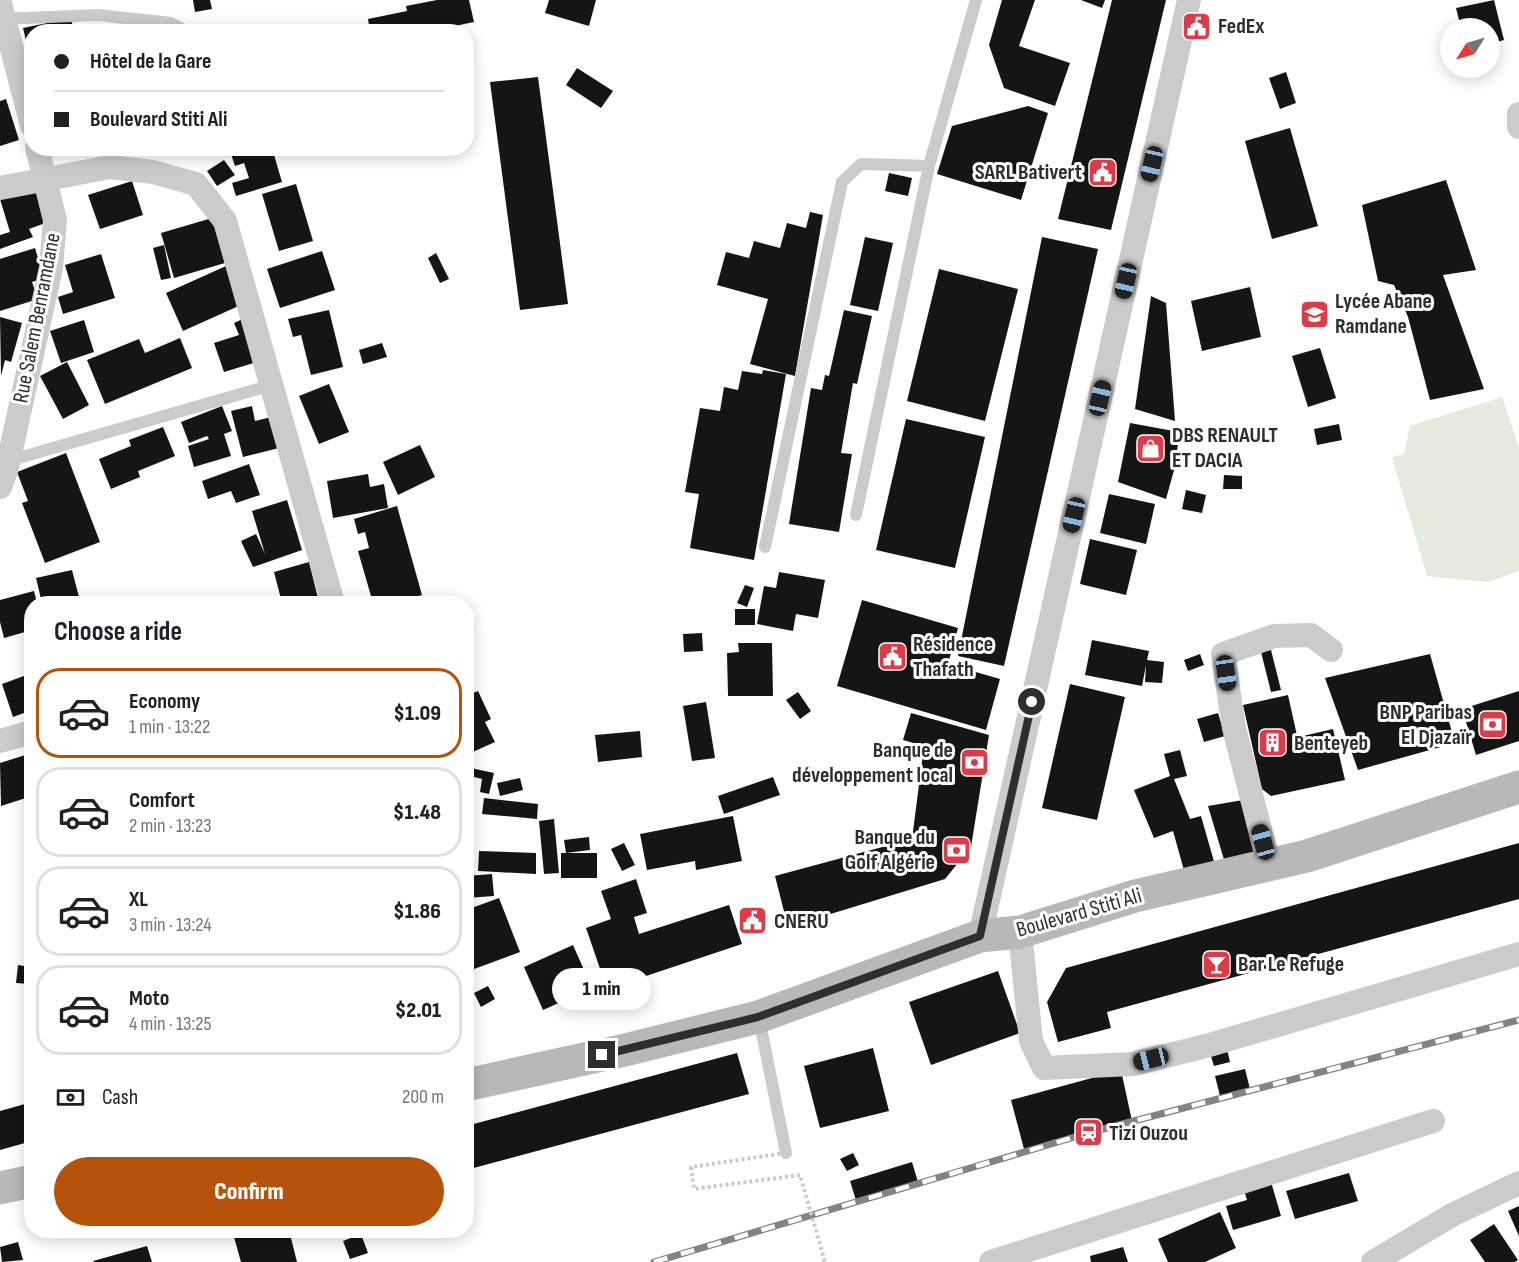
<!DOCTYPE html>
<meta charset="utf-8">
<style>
body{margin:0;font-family:"Sofia Sans Condensed",sans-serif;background:#f6f6f6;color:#202124;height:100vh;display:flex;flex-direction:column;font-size:22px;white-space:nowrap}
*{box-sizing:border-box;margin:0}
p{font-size:20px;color:#757577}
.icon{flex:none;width:33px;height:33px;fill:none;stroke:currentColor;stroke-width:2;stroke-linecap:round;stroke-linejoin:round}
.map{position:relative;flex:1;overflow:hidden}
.drawer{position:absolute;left:24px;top:596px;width:450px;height:642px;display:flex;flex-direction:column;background:#fff;border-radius:24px;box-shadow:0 3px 15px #0003}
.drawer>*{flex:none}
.hud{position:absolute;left:24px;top:24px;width:450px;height:132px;border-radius:24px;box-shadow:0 3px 15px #0003;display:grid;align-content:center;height:132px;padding:0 30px;background:#fff}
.needle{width:39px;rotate:233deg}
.controls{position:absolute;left:1440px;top:18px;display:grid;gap:12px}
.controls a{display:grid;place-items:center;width:60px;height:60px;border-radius:50%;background:#fff;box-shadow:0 3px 15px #0003;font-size:30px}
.end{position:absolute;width:27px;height:27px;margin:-14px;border:8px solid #2e2e2e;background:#fff;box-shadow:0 0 0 3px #fff}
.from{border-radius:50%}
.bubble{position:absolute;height:42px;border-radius:21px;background:#fff;box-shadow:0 3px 15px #0003;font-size:20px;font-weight:800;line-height:42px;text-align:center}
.car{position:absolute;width:18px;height:36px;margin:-18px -9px;border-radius:8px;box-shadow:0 0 4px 2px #0007;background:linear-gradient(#222 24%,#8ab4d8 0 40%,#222 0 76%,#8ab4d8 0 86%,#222 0)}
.hud b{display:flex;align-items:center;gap:21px;height:57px;font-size:22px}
.hud b+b{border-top:2px solid #e0e0e0}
.hud i{width:15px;height:15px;background:#202124}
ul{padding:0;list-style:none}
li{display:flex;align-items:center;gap:18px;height:90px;margin:0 12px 9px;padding:0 18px;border:3px solid #e0e0e0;border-radius:24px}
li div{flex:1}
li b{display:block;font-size:22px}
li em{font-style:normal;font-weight:800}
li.current{border-color:#b45309}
li>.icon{width:54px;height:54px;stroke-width:1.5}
h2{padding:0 30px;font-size:27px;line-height:72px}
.pay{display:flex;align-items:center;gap:15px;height:66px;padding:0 30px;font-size:22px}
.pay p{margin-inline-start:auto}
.action{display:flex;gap:12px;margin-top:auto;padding:12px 30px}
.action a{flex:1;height:69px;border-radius:36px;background:#b45309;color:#fff;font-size:24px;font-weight:800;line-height:69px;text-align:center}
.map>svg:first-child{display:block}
.green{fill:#e4eadd}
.building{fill:#151515}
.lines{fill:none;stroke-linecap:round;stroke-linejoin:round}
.service{stroke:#cbcbcb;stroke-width:12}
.minor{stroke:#cbcbcb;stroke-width:24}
.secondary{stroke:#b8b8b8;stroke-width:33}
.rail-casing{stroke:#838383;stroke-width:7}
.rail{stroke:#fff;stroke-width:4.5;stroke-dasharray:14;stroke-linecap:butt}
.path-bridge{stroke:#cbcbcb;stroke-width:4;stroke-dasharray:3 3;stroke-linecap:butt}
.route{stroke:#2e2e2e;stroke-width:8}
.labels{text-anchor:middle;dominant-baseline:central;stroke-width:6;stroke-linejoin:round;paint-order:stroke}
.poi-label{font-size:22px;font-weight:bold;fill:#2e2e2e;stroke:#fff;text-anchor:start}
.street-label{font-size:22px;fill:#2e2e2e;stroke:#fff}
</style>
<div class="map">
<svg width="1519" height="1262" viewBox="0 0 1519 1262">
<rect width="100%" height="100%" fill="#fff"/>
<!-- green -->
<path class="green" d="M1502,397l17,51v123l-31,11 -61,-6 -35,-119 12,-3 6,-28z"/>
<!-- building -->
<path class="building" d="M193,0h17l2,9 -17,3z
M437,0h32l5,22 -48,10h-56l-2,-13 39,-8 -1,-5z
M549,0h47l-7,26 -44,-13z
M1002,0h33l-16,46 51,17 -15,43 -51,-18 -15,-43z
M1081,0h24l-3,8z
M1112,0h54l-55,230 -53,-11z
M1494,0l10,40 -14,4v-16h-29l-5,-20z
M71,18l3,14h-42l-1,29 -8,-33z
M577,68l36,23 -12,17 -35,-23z
M1286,72l10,31 -16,6 -11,-31z
M538,77l30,227 -48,6 -30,-228z
M6,99l13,41 -19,6v-45z
M1028,106l20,7 -27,87 -84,-26 15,-48z
M1290,128l28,98 -46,13 -27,-98z
M248,148h24l10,34 -46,14 -4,-13 17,-5 -5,-15 -9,3 -4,-12z
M224,160l11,15 -18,11 -10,-15z
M889,173l23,5 -4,18 -23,-5z
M1446,180l30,90 -33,5 41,114 -54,11 -22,-83 -14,-32 -16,-4 -16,-76z
M132,181l11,34 -43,14 -12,-34z
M296,184l17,57 -34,10 -17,-57z
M39,186l12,35 -22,8 4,8 -33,12v-14l10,-3 -10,-33z
M810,212l13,3 -28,161 -45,-12 18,-65 -51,-14 9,-33 23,6 5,-17 26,7 7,-25 19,5z
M212,218l13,45 -51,15 -13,-45z
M865,237l28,6 -15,68 -28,-6z
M1042,237l56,12 -94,417 -46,-10z
M164,245l7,33 -10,2 -8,-32z
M35,248l9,30 -12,4 6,17 -38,12v-52z
M322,251l13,39 -55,18 -13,-39z
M436,253l13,26 -9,4 -12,-25z
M101,254l14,44 -52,16 -5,-17 15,-5 -8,-27z
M226,266l17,38 -60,27 -17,-38z
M939,269l79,20 -33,132 -78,-20z
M1250,287l11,50 -59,14 -11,-50z
M1151,296l15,7 9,118 -40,-12z
M329,310l14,57 -32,8 -10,-40 -8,2 -5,-18z
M844,310l28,6 -15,68 -4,-1 -12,70 11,1 -13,78 -50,-8 22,-136 11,2 3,-15 4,1z
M0,317l22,6 -11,39 -6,-2 -4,16z
M247,317l13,44 -36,11 -10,-29 25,-8 -5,-12z
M84,320l10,32 -33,11 -11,-32z
M180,338l12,30 -87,36 -18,-44 52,-21 6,14z
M382,343l5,14 -24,7 -4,-14z
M1320,348l16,50 -28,9 -16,-51z
M67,362l22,43 -26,14 -23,-43z
M763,370l23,4 -32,186 -64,-12 9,-54 -14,-2 15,-84 20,3 4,-24 14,3 4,-19 20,3z
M329,384l20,48 -30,12 -20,-48z
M222,406l10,25 -8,3 7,22 -37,11 -6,-21 21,-7 -2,-3 -18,7 -8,-21z
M252,406l3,15 20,-5 8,31 -40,10 -12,-46z
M906,419l79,18 -30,131 -79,-18z
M1130,423l49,9 -3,31 -10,36 -48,-17z
M1339,424l3,16 -25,5 -3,-16z
M163,427l12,29 -37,15 2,6 -29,12 -12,-30 32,-13 -2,-6z
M420,445l15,32 -37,18 -15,-33z
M66,453l34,89 -55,21 -23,-60 6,-2 -11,-29z
M249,464l11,31 -24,8 -5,-12 -23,8 -6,-18z
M368,474l2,13 14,-3 4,24 -55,10 -6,-37z
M1224,475l18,1v13h-19z
M1186,490l20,5 -4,18 -20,-4z
M1109,494l46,10 -9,40 -46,-11z
M287,500l15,50 -49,17 -12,-26 15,-7 9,20 -13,-43z
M397,506l25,89 -29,8h-20l-15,-52 11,-3 -4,-16 -7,2 -4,-15z
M1090,539l47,11 -11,45 -46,-11z
M309,562l9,36 -18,5h-18l-8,-31z
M72,570l7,27 -37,6 -6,-25z
M779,572l46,8 -7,38 -22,-4 -3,17 -36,-7 7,-38 12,2z
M745,585l9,3 -7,19 -10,-4z
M34,591l3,12h-5l-2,4 2,23 -28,8 -4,-16v-22z
M862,600l96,28 -10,36 52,15 -14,51 -149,-44z
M735,609h20v16h-20z
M702,633l1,18 -19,1 -1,-18z
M1092,640l57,11 -2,9 17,2 -2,21 -17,-1 1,-17 -4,21 -57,-11z
M738,643h34l1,53h-45l-1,-43 12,-1z
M1271,650l10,40 -10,2 -10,-40z
M1200,654l4,11 -16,6 -4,-11z
M1430,654l25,89 -97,27 -33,-92z
M32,673v37l-19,7 -11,-33z
M1070,684l55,13 -28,123 -55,-12z
M478,691l13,28 -6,3 10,20 -29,13v-59z
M1519,691v50l-43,14 -14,-46z
M798,692l13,19 -11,8 -14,-19z
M1288,695l10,45 -3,1 1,7 9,-2 -2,-10 30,-7 12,51 -74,16 -9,-7 -19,-84z
M706,702l9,56 -23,3 -9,-55z
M911,713l78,22 -18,112 -26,32 -157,48 -13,-51 137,-37 12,-93 -21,-6z
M1218,713l7,23 -21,6 -7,-23z
M640,731l2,26 -44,5 -3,-27z
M1180,750l7,26 -13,3 16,40 11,-3 16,56 -30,9 -14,-50 -19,7 -20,-48 36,-14 -6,-22z
M32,753v43l-31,10 -1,-43z
M466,764l5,1v3l23,5 -5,21 -9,-2 2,-13 -8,-2 -6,37z
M773,777l7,18 -56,19 -6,-18z
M520,778l3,12 -23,6 -3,-13z
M484,798l54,6 -1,15 -55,-5z
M1243,800l16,54 -34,9 -17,-57z
M733,816l9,45 -46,9 -1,-9 -48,9 -7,-36z
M554,819l5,54 -15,1 -5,-53z
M589,837l1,13 -24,3 -2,-13z
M624,843l11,22 -13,6 -11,-22z
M1519,843v56l-412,113 4,16 -53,14 -11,-40 19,-34z
M479,851l57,2v21l-58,-3z
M561,853h36v25h-36z
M492,874l2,22 -28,2v-22z
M636,879l11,34 -13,4 5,17 90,-29 13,39 -135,45 -21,-61 25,-9 -10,-28z
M499,898l21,54 -54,20v-62z
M573,945l19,43 -49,22 -19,-43z
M18,965l13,2 -2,17 -13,-1z
M998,971l22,62 -89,32 -22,-63z
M488,986l7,13 -14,8 -7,-14z
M873,1048l16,63 -69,17 -16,-62z
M1227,1049l3,13 -16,4 -4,-13z
M737,1053l12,41 -283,76v-44z
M1245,1069l5,20 -30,7 -5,-20z
M1121,1070l11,51 -108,28 -13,-49z
M32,1102v39l-32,9v-39z
M853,1153l6,12 -12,6 -7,-12z
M912,1162l6,20 -62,18 -6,-19z
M1349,1173l9,28 -63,18 -9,-28z
M1269,1175l12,41 -48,14 -7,-24 21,-6 -5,-17z
M1519,1206v30l-11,-25z
M1220,1212l16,36 -31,14h-37l-10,-23z
M1494,1224l24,36 -3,2h-30l-15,-22z
M232,1230h57l8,32h-56z
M361,1234l7,19 -18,6 -7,-18z
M18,1242l5,18 -21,2 -2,-15z
M147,1246l5,16h-58l-1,-1z
M1123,1247l5,15h-37l-1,-6z"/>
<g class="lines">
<!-- service -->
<path class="service" d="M0,19l98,-4 73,8 17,9
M8,461l264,-76
M856,515l73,-349 47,-166
M765,547l77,-365 19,-18 68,2
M759,1018l27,135"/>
<!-- minor -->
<path class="minor" d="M0,3l32,123
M1519,114v13
M0,188l110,-21 43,5 43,12 29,37 108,382
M0,487l7,-19 44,-200 4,-48 -18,-72
M0,741l32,-9
M1269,865l-35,-137 -11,-74 51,-18 37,-1 20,15
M1020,932l11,109 13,27 89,-4 73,-18 313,-92
M980,936l209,-936
M991,1262l442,-141
M1373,1262l79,-47 67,-32"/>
<!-- secondary -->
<path class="secondary" d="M466,1085l159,-35 133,-33 222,-81 40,-4 115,-36 172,-40 212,-69
M0,1188l32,-7"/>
<defs>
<path id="rail" d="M654,1262l434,-129 431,-113"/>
</defs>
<!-- rail casing -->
<use href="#rail" class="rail-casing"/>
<!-- rail -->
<use href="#rail" class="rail"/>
<!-- path-bridge -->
<path class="path-bridge" d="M786,1153l-95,14 3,22 106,-14 25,87"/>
</g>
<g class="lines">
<!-- route -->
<path class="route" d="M602,1055l156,-38 222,-81 52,-234"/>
</g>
<!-- icons -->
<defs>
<symbol id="civic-square" viewBox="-11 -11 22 22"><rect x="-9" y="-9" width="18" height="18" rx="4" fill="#d83d49" stroke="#fff"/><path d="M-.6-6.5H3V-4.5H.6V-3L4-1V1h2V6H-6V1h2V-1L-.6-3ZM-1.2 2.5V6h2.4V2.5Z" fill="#fff"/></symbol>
<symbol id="school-square" viewBox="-11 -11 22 22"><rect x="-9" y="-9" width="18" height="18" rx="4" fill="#d83d49" stroke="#fff"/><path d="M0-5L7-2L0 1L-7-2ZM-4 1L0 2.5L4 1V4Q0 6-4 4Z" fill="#fff"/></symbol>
<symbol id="shop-square" viewBox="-11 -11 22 22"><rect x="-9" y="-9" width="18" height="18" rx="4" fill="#d83d49" stroke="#fff"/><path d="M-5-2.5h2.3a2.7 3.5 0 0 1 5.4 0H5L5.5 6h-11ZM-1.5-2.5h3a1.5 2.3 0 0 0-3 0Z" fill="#fff"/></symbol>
<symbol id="bank-square" viewBox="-11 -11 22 22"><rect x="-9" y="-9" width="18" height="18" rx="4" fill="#d83d49" stroke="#fff"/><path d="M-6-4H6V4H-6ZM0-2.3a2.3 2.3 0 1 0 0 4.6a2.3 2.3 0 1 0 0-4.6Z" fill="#fff"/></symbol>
<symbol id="building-square" viewBox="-11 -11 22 22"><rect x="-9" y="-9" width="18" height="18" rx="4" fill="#d83d49" stroke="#fff"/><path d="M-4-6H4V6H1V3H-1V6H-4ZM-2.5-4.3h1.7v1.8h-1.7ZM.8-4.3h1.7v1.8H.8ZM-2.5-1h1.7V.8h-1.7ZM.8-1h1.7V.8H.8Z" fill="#fff"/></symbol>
<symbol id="bar-square" viewBox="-11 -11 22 22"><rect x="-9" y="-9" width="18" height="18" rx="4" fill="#d83d49" stroke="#fff"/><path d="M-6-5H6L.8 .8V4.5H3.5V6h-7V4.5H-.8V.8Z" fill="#fff"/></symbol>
<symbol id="station-square" viewBox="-11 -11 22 22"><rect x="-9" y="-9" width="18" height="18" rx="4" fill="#d83d49" stroke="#fff"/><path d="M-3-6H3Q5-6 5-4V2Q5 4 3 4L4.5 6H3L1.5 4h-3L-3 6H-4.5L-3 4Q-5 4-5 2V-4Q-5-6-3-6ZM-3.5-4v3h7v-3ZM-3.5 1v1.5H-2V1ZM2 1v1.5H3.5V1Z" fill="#fff"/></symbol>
</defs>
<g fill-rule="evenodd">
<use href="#civic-square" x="1180" y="10" width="33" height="33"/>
<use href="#civic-square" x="1086" y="156" width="33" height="33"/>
<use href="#school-square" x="1298" y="298" width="33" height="33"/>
<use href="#shop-square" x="1134" y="432" width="33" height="33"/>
<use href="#civic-square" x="876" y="640" width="33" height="33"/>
<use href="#bank-square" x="1476" y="708" width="33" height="33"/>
<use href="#building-square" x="1256" y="726" width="33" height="33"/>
<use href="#bank-square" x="958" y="746" width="33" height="33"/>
<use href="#bank-square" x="940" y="834" width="33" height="33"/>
<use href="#civic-square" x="736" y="904" width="33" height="33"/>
<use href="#bar-square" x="1200" y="948" width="33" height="33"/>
<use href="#station-square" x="1072" y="1116" width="33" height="33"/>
</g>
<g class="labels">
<!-- poi labels -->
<g class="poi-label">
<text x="1218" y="26">FedEx</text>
<text x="1082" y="172" text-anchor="end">SARL Bativert</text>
<text x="1335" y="301">Lycée Abane<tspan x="1335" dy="25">Ramdane</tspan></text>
<text x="1172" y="435">DBS RENAULT<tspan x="1172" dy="25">ET DACIA</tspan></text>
<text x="913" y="644">Résidence<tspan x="913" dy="25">Thafath</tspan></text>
<text x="1472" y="712" text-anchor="end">BNP Paribas<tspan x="1472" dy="25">El Djazaïr</tspan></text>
<text x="1294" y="743">Benteyeb</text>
<text x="953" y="750" text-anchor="end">Banque de<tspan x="953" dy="25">développement local</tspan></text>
<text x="935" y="837" text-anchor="end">Banque du<tspan x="935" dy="25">Golf Algérie</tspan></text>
<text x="774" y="921">CNERU</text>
<text x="1238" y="964">Bar Le Refuge</text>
<text x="1109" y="1133">Tizi Ouzou</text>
</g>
<!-- street labels -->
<g class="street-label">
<text transform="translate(37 318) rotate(-79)">Rue Salem Benramdane</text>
<text transform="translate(1079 913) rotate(-16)">Boulevard Stiti Ali</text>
</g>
</g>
</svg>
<div class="controls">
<a><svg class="needle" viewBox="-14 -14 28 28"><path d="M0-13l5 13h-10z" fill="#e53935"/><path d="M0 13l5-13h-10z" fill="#757577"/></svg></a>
</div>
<i class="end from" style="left:1032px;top:702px"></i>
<i class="end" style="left:602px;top:1055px"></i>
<div class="bubble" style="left:552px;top:968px;width:99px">1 min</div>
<i class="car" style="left:1152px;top:164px;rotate:193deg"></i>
<i class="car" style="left:1126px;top:281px;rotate:193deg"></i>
<i class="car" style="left:1100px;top:398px;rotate:13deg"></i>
<i class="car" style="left:1074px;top:515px;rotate:193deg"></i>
<i class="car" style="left:1226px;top:673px;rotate:172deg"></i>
<i class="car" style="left:1263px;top:842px;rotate:345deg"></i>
<i class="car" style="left:1151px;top:1059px;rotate:256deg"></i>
<div class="hud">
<b><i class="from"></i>Hôtel de la Gare</b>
<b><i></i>Boulevard Stiti Ali</b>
</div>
<section class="drawer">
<h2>Choose a ride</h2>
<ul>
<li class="current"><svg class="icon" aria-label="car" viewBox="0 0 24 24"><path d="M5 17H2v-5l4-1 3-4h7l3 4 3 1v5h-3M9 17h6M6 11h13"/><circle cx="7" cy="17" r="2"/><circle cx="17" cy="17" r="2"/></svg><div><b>Economy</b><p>1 min · 13:22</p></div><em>$1.09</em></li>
<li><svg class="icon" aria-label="car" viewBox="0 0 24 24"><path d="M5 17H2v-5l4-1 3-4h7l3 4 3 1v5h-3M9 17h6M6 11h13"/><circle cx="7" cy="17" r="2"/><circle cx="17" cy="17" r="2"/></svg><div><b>Comfort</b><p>2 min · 13:23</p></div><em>$1.48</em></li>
<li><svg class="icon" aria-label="car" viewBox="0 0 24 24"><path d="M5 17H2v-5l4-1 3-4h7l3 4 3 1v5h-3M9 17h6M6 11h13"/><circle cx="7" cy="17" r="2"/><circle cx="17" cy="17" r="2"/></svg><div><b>XL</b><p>3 min · 13:24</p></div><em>$1.86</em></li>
<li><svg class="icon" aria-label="car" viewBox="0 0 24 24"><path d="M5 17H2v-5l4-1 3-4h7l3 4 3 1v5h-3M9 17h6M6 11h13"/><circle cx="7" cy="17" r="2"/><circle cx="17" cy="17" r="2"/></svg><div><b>Moto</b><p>4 min · 13:25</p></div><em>$2.01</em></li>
</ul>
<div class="pay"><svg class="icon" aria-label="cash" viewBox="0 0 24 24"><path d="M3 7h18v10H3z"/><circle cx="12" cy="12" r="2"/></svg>Cash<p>200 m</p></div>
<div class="action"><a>Confirm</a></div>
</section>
</div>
